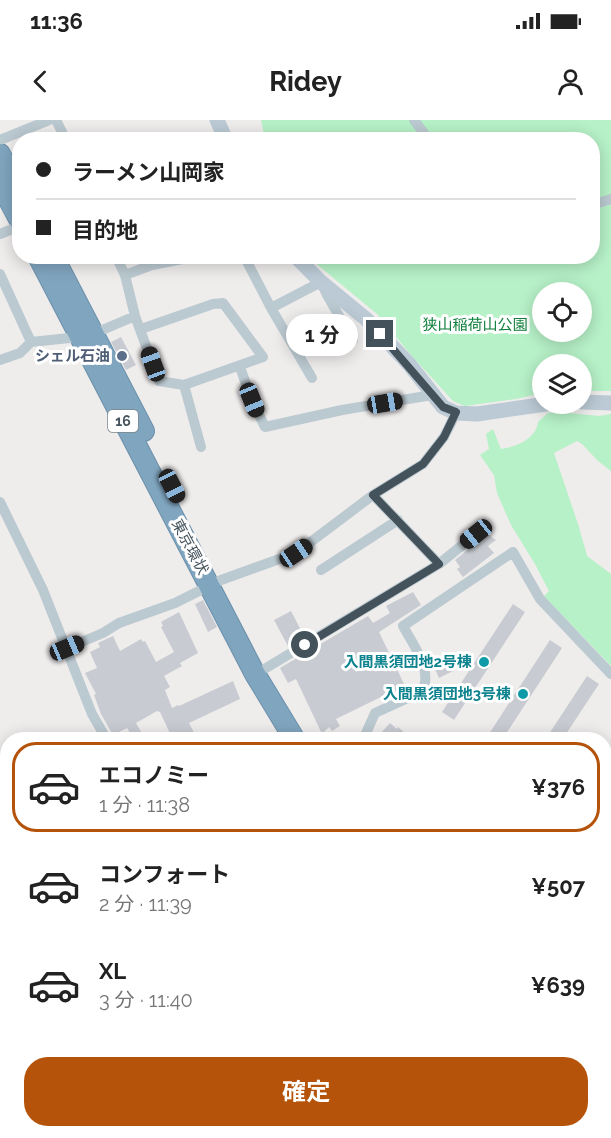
<!DOCTYPE html>
<html lang="ja">
<meta charset="utf-8">
<style>
body{margin:0;font-family:Raleway,"Noto Sans JP",sans-serif;background:#f2f2f2;color:#222;height:100vh;display:flex;flex-direction:column;font-size:22px;white-space:nowrap}
*{box-sizing:border-box;margin:0}
p{font-size:20px;color:#767676}
.icon{flex:none;width:33px;height:33px;fill:none;stroke:currentColor;stroke-width:2;stroke-linecap:round;stroke-linejoin:round}
.map{position:relative;flex:1;overflow:hidden}
.panel{position:absolute;left:0px;top:612px;width:612px;height:406px;display:flex;flex-direction:column;background:#fff;border-radius:24px 24px 0 0;box-shadow:0 3px 15px #0003}
.panel>*{flex:none}
.top-card{position:absolute;left:12px;top:12px;width:588px;height:132px;border-radius:24px;box-shadow:0 3px 15px #0003;display:grid;align-content:center;height:132px;padding:0 24px;background:#fff}
.tools{position:absolute;left:532px;top:162px;display:grid;gap:12px}
.tools a{display:grid;place-items:center;width:60px;height:60px;border-radius:50%;background:#fff;box-shadow:0 3px 15px #0003;font-size:30px}
.end{position:absolute;width:27px;height:27px;margin:-14px;border:8px solid #43525b;background:#fff;box-shadow:0 0 0 3px #fff}
.from{border-radius:50%}
.bubble{position:absolute;height:42px;border-radius:21px;background:#fff;box-shadow:0 3px 15px #0003;font-size:20px;font-weight:700;line-height:42px;text-align:center}
.car{position:absolute;width:18px;height:36px;margin:-18px -9px;border-radius:8px;box-shadow:0 0 4px 2px #0007;background:linear-gradient(#222 24%,#8ab4d8 0 40%,#222 0 76%,#8ab4d8 0 86%,#222 0)}
.top-card b{display:flex;align-items:center;gap:21px;height:57px;font-size:22px}
.top-card b+b{border-top:2px solid #e0e0e0}
.top-card i{width:15px;height:15px;background:#222}
ul{padding:10px 0 0;list-style:none}
li{display:flex;align-items:center;gap:18px;height:90px;margin:0 12px 9px;padding:0 12px;border:3px solid transparent;border-radius:24px}
li div{flex:1}
li b{display:block;font-size:22px}
li em{font-style:normal;font-weight:700}
li.active{border-color:#b45309}
li>.icon{width:54px;height:54px;stroke-width:1.5}
.action{display:flex;gap:12px;margin-top:auto;padding:12px 24px}
.action a{flex:1;height:69px;border-radius:24px;background:#b45309;color:#fff;font-size:24px;font-weight:700;line-height:69px;text-align:center}
.status{display:flex;justify-content:space-between;align-items:center;height:42px;padding:0 30px;background:#fff;direction:ltr}
.status svg{height:16px;fill:currentColor}
header{display:flex;justify-content:space-between;align-items:center;height:78px;padding:0 24px;background:#fff;font-size:27px;font-weight:700}
.map>svg:first-child{display:block}
.green{fill:#b6f1c7;fill-rule:evenodd}
.lines{fill:none;stroke-linecap:round;stroke-linejoin:round}
.river{stroke:#80e6f1;stroke-width:20}
.building{fill:#c8ccd2}
.highway-casing{stroke:#6b90ab;stroke-width:22}
.street{stroke:#bbc9d0;stroke-width:10}
.secondary{stroke:#bbcad5;stroke-width:15}
.highway{stroke:#80a5bf;stroke-width:20}
.route{stroke:#43525b;stroke-width:8}
.service-dot{fill:#5c6f8a;stroke:#fff;stroke-width:2}
.culture-dot{fill:#0f9aa8;stroke:#fff;stroke-width:2}
.labels{text-anchor:middle;dominant-baseline:central;stroke-width:6;stroke-linejoin:round;paint-order:stroke}
.shield{fill:#fff;stroke:#7b868c;stroke-width:1.5}
.shield-label{font-size:14px;font-weight:bold;fill:#43525b}
.park-label{font-size:15px;fill:#10803c;stroke:#fff}
.service-label{font-size:15px;font-weight:bold;fill:#4e5e75;stroke:#fff;text-anchor:end}
.street-label{font-size:15px;fill:#43525b;stroke:#fff}
.culture-label{font-size:15px;font-weight:bold;fill:#0d838f;stroke:#fff;text-anchor:end}
</style>
<div class="status"><b>11:36</b><svg viewBox="0 0 49 12"><path d="M0 12V9h3v3zM5 12V6h3v6zM10 12V3h3v9zM15 12V0h3v12zM26 1h20v11H26zM47 4h2v5h-2z"/></svg></div>
<header><svg class="icon" aria-label="back" viewBox="0 0 24 24"><path d="M15 5l-7 7 7 7"/></svg>Ridey<svg class="icon" aria-label="person" viewBox="0 0 24 24"><circle cx="12" cy="8" r="4"/><path d="M4 21q1-7 8-7t8 7"/></svg></header>
<div class="map">
<svg width="611" height="1018" viewBox="0 0 611 1018">
<rect width="100%" height="100%" fill="#efecec"/>
<!-- green -->
<path class="green" d="M261,0h350v271h-29v-27h-39v29l-27,6 -51,7 -12,-5 -42,-46 -34,-41 -69,-57 284,-1v-116l-327,-1zM543,172h39v40h-39z
M559,292l40,4 12,-2v57l-13,-10 -16,-17 -5,-3 -23,12 25,74c2,10 6,19 8,29l24,18v92l-67,-70 5,-5 -14,-27 -24,-39 -14,-32 -3,-18 -14,-20 9,-6 -3,-15 7,-5 8,20c15,-2 35,-10 37,-27l10,-9z
M7,988l1,23h38l2,7h-48v-25z
M356,1011h61l2,7h-72z"/>
<g class="lines">
<!-- river -->
<path class="river" d="M0,854l8,1
M545,1011l8,7"/>
</g>
<!-- building -->
<path class="building" d="M121,217l15,28 -10,5 -15,-28z
M483,411l13,9 -8,6 6,7 -31,24 -6,-8 3,-2 -5,-7 26,-21z
M413,472l8,13 -42,27 27,56 -22,11 -1,-3 -47,23 4,7 -8,5 -3,-4 -7,7 -26,-55 -8,4 -8,-15 88,-52 5,7 17,-10 -4,-7z
M203,480l14,27 -9,5 -13,-28z
M513,484l12,8 -71,108 -12,-8z
M291,491l13,25 -16,10 -14,-26z
M179,492l19,41 -18,10 2,3 -18,10 6,11 -5,3 7,18 6,-3 1,1 54,-25 7,18 -51,24 9,17h-25l-13,-28 -3,-1 -21,12 10,17h-12l-7,-12 -14,7 -12,-21 -7,-19 2,-1 -11,-21 12,-5 -7,-16 10,-5 -2,-4 15,-7 7,15 21,-12 2,3 2,-1 11,21 18,-10 -13,-25 2,-1 -2,-4z
M550,520l12,8 -60,92h-17z
M448,542l5,9 -14,7 -4,-9z
M587,556l12,8 -37,56h-17z
M390,603l7,6 1,-2 15,13h-27l-6,-6z"/>
<g class="lines">
<defs>
<path id="highway" d="M0,34l20,38
M0,63l20,38
M38,136l217,418 40,66
M53,136l91,175
M604,904l7,5
M604,923l7,6"/>
</defs>
<!-- highway casing -->
<use href="#highway" class="highway-casing"/>
<!-- street -->
<path class="street" d="M56,0l10,20
M414,0l15,20
M0,20l49,-20
M592,85l19,-6
M0,114l20,-8
M116,136l9,19 10,41 24,65 25,4 17,62
M244,136l27,52 41,70
M0,154l31,68
M125,155l27,-10 46,-9
M271,188l50,-26 6,13 26,45
M141,209l72,-25 10,-1 40,54 -79,28
M93,214l42,-18
M0,240l20,-7 11,-11 48,-5
M240,247l12,34 13,26 77,-17 90,-15
M0,382l43,88 49,124 15,26
M439,444l37,-30
M321,450l77,-50
M67,528l36,-15 16,-10 56,-20 46,-23 75,-27 77,-58 50,-31 21,-27 12,-24
M266,548l173,-104 -66,-69
M363,620l12,-27 46,-21c14,-19 -9,-49 -18,-66l110,-74 27,47 71,75
M0,712l8,-3
M604,785l7,-3
M0,879l8,1
M0,939l8,4
M0,985h5l3,-19
M604,987l7,-2
M220,1011l10,7
M317,1011l5,7
M507,1011l8,7
M341,1018l10,-7
M482,1018l5,-7"/>
<!-- secondary -->
<path class="secondary" d="M217,0l9,20
M295,136l26,26 45,37 43,45 34,43 13,6 21,1 69,-10
M582,282l29,1"/>
<!-- highway -->
<use href="#highway" class="highway"/>
</g>
<g class="lines">
<!-- route -->
<path class="route" d="M305,525l134,-81 -66,-69 50,-31 21,-27 12,-25 -13,-5 -63,-73"/>
</g>
<!-- markers -->
<circle class="service-dot" cx="122" cy="236" r="6"/>
<g class="culture-dot">
<circle cx="484" cy="542" r="6"/>
<circle cx="523" cy="574" r="6"/>
</g>
<g class="labels">
<!-- shield labels -->
<rect class="shield" x="108" y="290" width="30" height="22" rx="4.5"/>
<g class="shield-label">
<text x="123" y="301">16</text>
</g>
<!-- park labels -->
<g class="park-label">
<text x="475" y="205">狭山稲荷山公園</text>
</g>
<!-- service labels -->
<g class="service-label">
<text x="110" y="236">シェル石油</text>
</g>
<!-- street labels -->
<g class="street-label">
<text transform="translate(190 427) rotate(62)">東京環状</text>
</g>
<!-- culture labels -->
<g class="culture-label">
<text x="472" y="542">入間黒須団地2号棟</text>
<text x="511" y="574">入間黒須団地3号棟</text>
</g>
</g>
</svg>
<div class="tools">
<a><svg class="icon" aria-label="locate" viewBox="0 0 24 24"><circle cx="12" cy="12" r="6"/><path d="M12 2v4M12 18v4M2 12h4M18 12h4"/></svg></a>
<a><svg class="icon" aria-label="layers" viewBox="0 0 24 24"><path d="M12 4l9 5-9 5-9-5zM3 14l9 5 9-5"/></svg></a>
</div>
<i class="end from" style="left:305px;top:525px"></i>
<i class="end" style="left:380px;top:214px"></i>
<div class="bubble" style="left:286px;top:194px;width:72px">1 分</div>
<i class="car" style="left:153px;top:244px;rotate:340deg"></i>
<i class="car" style="left:252px;top:280px;rotate:158deg"></i>
<i class="car" style="left:385px;top:283px;rotate:81deg"></i>
<i class="car" style="left:172px;top:366px;rotate:153deg"></i>
<i class="car" style="left:476px;top:414px;rotate:231deg"></i>
<i class="car" style="left:296px;top:433px;rotate:56deg"></i>
<i class="car" style="left:67px;top:528px;rotate:67deg"></i>
<div class="top-card">
<b><i class="from"></i>ラーメン山岡家</b>
<b><i></i>目的地</b>
</div>
<section class="panel">
<ul>
<li class="active"><svg class="icon" aria-label="car" viewBox="0 0 24 24"><path d="M5 17H2v-5l4-1 3-4h7l3 4 3 1v5h-3M9 17h6M6 11h13"/><circle cx="7" cy="17" r="2"/><circle cx="17" cy="17" r="2"/></svg><div><b>エコノミー</b><p>1 分 · 11:38</p></div><em>¥376</em></li>
<li><svg class="icon" aria-label="car" viewBox="0 0 24 24"><path d="M5 17H2v-5l4-1 3-4h7l3 4 3 1v5h-3M9 17h6M6 11h13"/><circle cx="7" cy="17" r="2"/><circle cx="17" cy="17" r="2"/></svg><div><b>コンフォート</b><p>2 分 · 11:39</p></div><em>¥507</em></li>
<li><svg class="icon" aria-label="car" viewBox="0 0 24 24"><path d="M5 17H2v-5l4-1 3-4h7l3 4 3 1v5h-3M9 17h6M6 11h13"/><circle cx="7" cy="17" r="2"/><circle cx="17" cy="17" r="2"/></svg><div><b>XL</b><p>3 分 · 11:40</p></div><em>¥639</em></li>
</ul>
<div class="action"><a>確定</a></div>
</section>
</div>
